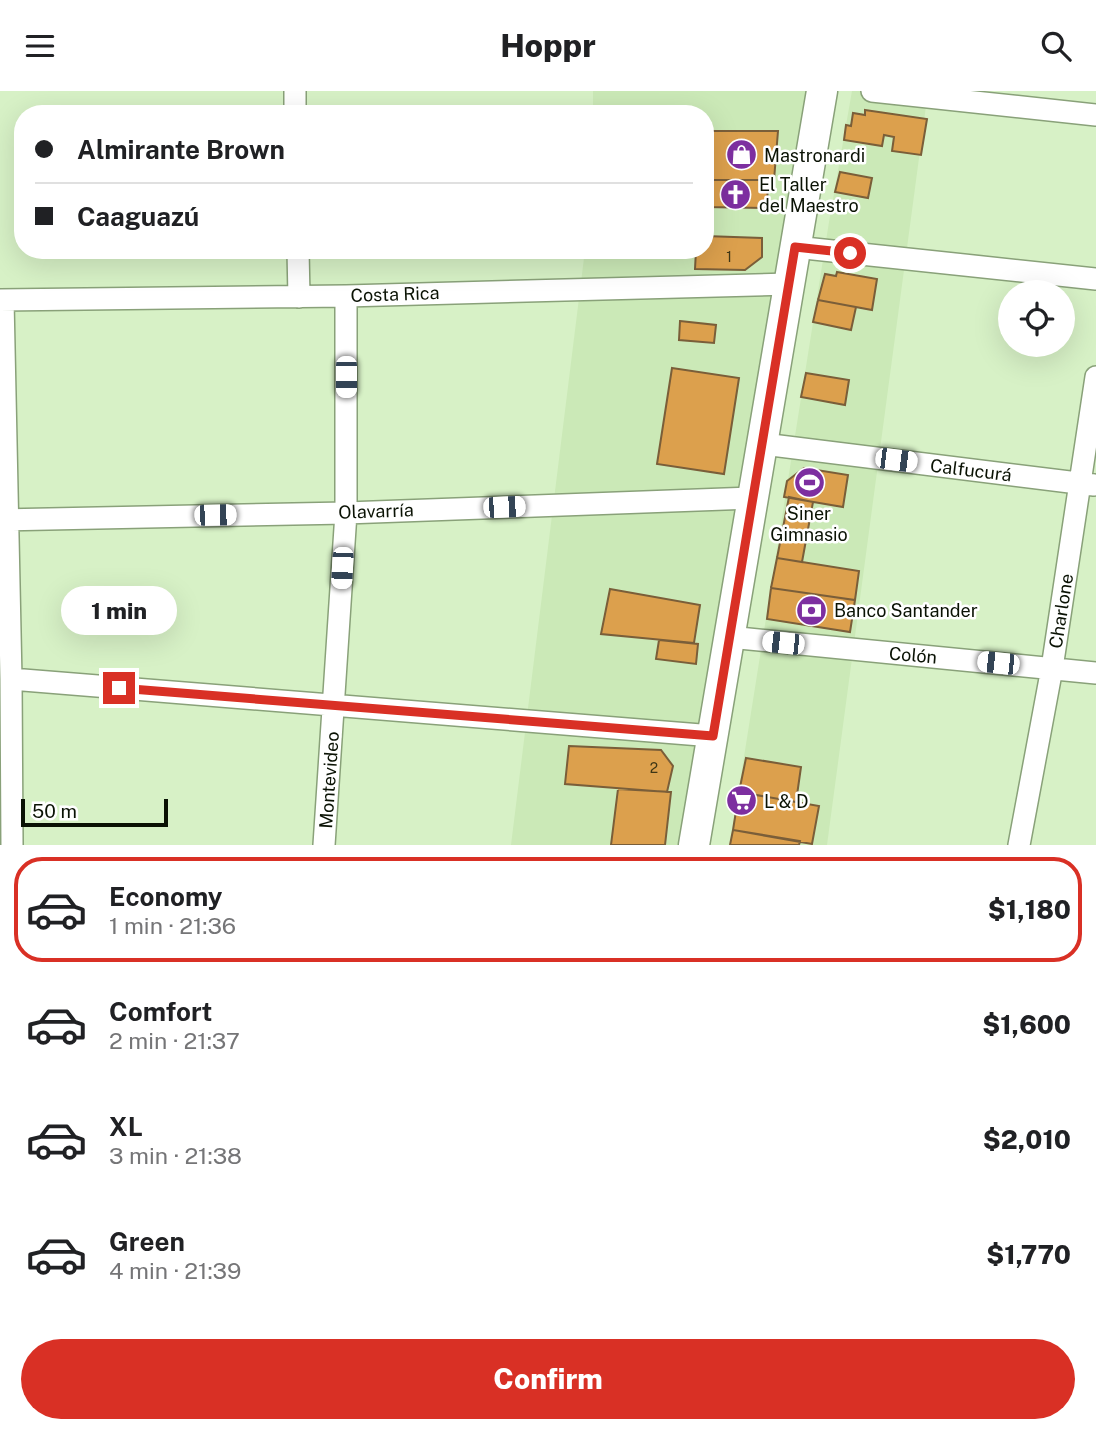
<!DOCTYPE html>
<meta charset="utf-8">
<style>
body{margin:0;font-family:"Public Sans",sans-serif;background:#f6f6f6;color:#202124;height:100vh;display:flex;flex-direction:column;font-size:26px;white-space:nowrap}
*{box-sizing:border-box;margin:0}
p{font-size:23px;color:#757577}
.icon{flex:none;width:38px;height:38px;fill:none;stroke:currentColor;stroke-width:2;stroke-linecap:round;stroke-linejoin:round}
.map{position:relative;height:754px;overflow:hidden}
.details{display:flex;flex-direction:column;background:#fff;flex:1}
.details>*{flex:none}
.hud{position:absolute;left:14px;top:14px;width:700px;height:154px;border-radius:28px;box-shadow:0 7px 28px #0002;display:grid;align-content:center;height:154px;padding:0 21px;background:#fff}
.controls{position:absolute;left:998px;top:189px;display:grid;gap:14px}
.controls a{display:grid;place-items:center;width:77px;height:77px;border-radius:50%;background:#fff;box-shadow:0 7px 28px #0002;font-size:35px}
.scale{position:absolute;left:21px;bottom:18px;width:147px;box-sizing:border-box;padding-left:7px;border:4px solid #0a1204;border-top:0;font-size:19px;line-height:24px;white-space:nowrap;color:#0a1204;-webkit-text-stroke:5px #fff;paint-order:stroke}
.end{position:absolute;width:32px;height:32px;margin:-16px;border:9px solid #d93025;background:#fff;box-shadow:0 0 0 4px #fff}
.from{border-radius:50%}
.bubble{position:absolute;height:49px;border-radius:24px;background:#fff;box-shadow:0 7px 28px #0002;font-size:23px;font-weight:800;line-height:49px;text-align:center}
.car{position:absolute;width:21px;height:42px;margin:-21px -10px;border-radius:9px;box-shadow:0 0 5px 2px #0007;background:linear-gradient(#fff 24%,#345 0 40%,#fff 0 76%,#345 0 86%,#fff 0)}
.hud b{display:flex;align-items:center;gap:24px;height:66px;font-size:26px}
.hud b+b{border-top:2px solid #e0e0e0}
.hud i{width:18px;height:18px;background:#202124}
ul{padding:12px 0 0;list-style:none}
li{display:flex;align-items:center;gap:21px;height:105px;margin:0 14px 10px;padding:0 7px;border:4px solid transparent;border-radius:28px}
li div{flex:1}
li b{display:block;font-size:26px}
li em{font-style:normal;font-weight:800}
li.on{border-color:#d93025}
li>.icon{width:63px;height:63px;stroke-width:1.5}
.cta{display:flex;gap:14px;margin-top:auto;padding:14px 21px}
.cta a{flex:1;height:80px;border-radius:42px;background:#d93025;color:#fff;font-size:28px;font-weight:800;line-height:80px;text-align:center}
header{display:flex;justify-content:space-between;align-items:center;height:91px;padding:0 21px;background:#fff;font-size:32px;font-weight:800}
.map>svg:first-child{display:block}
.built{fill:#cbe9b7}
.building{fill:#dca04d;stroke:#7a5e39;stroke-width:2}
.lines{fill:none;stroke-linecap:round;stroke-linejoin:round}
.minor-casing{stroke:#89a179;stroke-width:24}
.secondary-casing{stroke:#89a179;stroke-width:33}
.minor{stroke:#fff;stroke-width:21}
.secondary{stroke:#fff;stroke-width:30}
.route{stroke:#d93025;stroke-width:9}
.labels{text-anchor:middle;dominant-baseline:central;stroke-width:5;stroke-linejoin:round;paint-order:stroke}
.number-label{font-size:14px;fill:#3e3616}
.poi-label{font-size:18px;fill:#0a1204;stroke:#fff;text-anchor:start}
.street-label{font-size:18px;fill:#0a1204;stroke:#fff}
</style>
<header><svg class="icon" aria-label="menu" viewBox="0 0 24 24"><path d="M4 6h16M4 12h16M4 18h16"/></svg>Hoppr<svg class="icon" aria-label="search" viewBox="0 0 24 24"><circle cx="10" cy="10" r="6"/><path d="M15 15l6 6"/></svg></header>
<div class="map">
<svg width="1096" height="754" viewBox="0 0 1096 754">
<rect width="100%" height="100%" fill="#d7f1c6"/>
<!-- built -->
<path class="built" d="M593,0h215l-130,754h-167l74,-595h120v-136h-112z
M852,0h76l-101,754h-97l99,-623z"/>
<!-- building -->
<path class="building" d="M865,19l62,9 -6,36 -29,-4 2,-14 -10,-2 -2,11 -38,-6 2,-15 5,1 2,-13 12,2z
M705,40h73l-4,49h-69z
M840,81l32,6 -4,20 -33,-6z
M705,89h63l-1,28 -62,-1z
M705,145l57,2v19l-17,13 -50,-1 1,-19h9z
M837,181l40,7 -5,31 -54,-10 7,-26 11,2z
M818,209l38,7 -5,23 -38,-8z
M680,230l36,4 -2,18 -35,-3z
M672,277l67,10 -15,96 -67,-10z
M806,282l43,7 -4,25 -44,-8z
M804,377l44,7 -5,32 -59,-10 3,-16z
M789,406l24,5 -11,60 -25,-4z
M777,467l82,13 -4,29 -84,-12z
M771,497l84,12 -5,32 -83,-13z
M610,498l90,16 -6,38 -93,-9z
M659,549l39,4 -2,20 -40,-5z
M569,655l92,4 12,16 -6,26 -102,-8z
M746,667l55,9 -5,35 -57,-10z
M618,698l53,3 -6,53h-54z
M739,701l80,14 -7,38 -79,-14z
M733,739l67,11 -1,4h-69z"/>
<g class="lines">
<defs>
<path id="minor" d="M295,0v23
M872,0l224,24
M795,156l301,32
M298,159l1,47
M0,209l346,-4 443,-12
M3,209l8,379 1,166
M763,353l331,41
M0,429l346,-7 406,-15
M729,546l367,36
M11,588l702,57
M324,754l22,-332v-217
M1019,754l33,-177 44,-291"/>
<path id="secondary" d="M694,754l128,-754"/>
</defs>
<!-- minor casing -->
<use href="#minor" class="minor-casing"/>
<!-- secondary casing -->
<use href="#secondary" class="secondary-casing"/>
<!-- minor -->
<use href="#minor" class="minor"/>
<!-- secondary -->
<use href="#secondary" class="secondary"/>
</g>
<g class="lines">
<!-- route -->
<path class="route" d="M119,597l594,48 82,-489 55,6"/>
</g>
<!-- icons -->
<defs>
<symbol id="shop-disc" viewBox="-11 -11 22 22"><circle r="9.5" fill="#7d2fa0" stroke="#fff"/><path d="M-5-2.5h2.3a2.7 3.5 0 0 1 5.4 0H5L5.5 6h-11ZM-1.5-2.5h3a1.5 2.3 0 0 0-3 0Z" fill="#fff"/></symbol>
<symbol id="church-disc" viewBox="-11 -11 22 22"><circle r="9.5" fill="#7d2fa0" stroke="#fff"/><path d="M-1.2-6h2.4v3.5h3.3v2.4h-3.3V6h-2.4V-.1h-3.3v-2.4h3.3Z" fill="#fff"/></symbol>
<symbol id="stadium-disc" viewBox="-11 -11 22 22"><circle r="9.5" fill="#7d2fa0" stroke="#fff"/><path d="M0-5a6.5 5 0 1 0 0 10a6.5 5 0 1 0 0-10ZM-3.5-1.8h7v3.6h-7Z" fill="#fff"/></symbol>
<symbol id="bank-disc" viewBox="-11 -11 22 22"><circle r="9.5" fill="#7d2fa0" stroke="#fff"/><path d="M-6-4H6V4H-6ZM0-2.3a2.3 2.3 0 1 0 0 4.6a2.3 2.3 0 1 0 0-4.6Z" fill="#fff"/></symbol>
<symbol id="supermarket-disc" viewBox="-11 -11 22 22"><circle r="9.5" fill="#7d2fa0" stroke="#fff"/><path d="M-6-5.5h2.5l.6 2H6L4.5 2H-2.5L-4.4-4H-6ZM-1.5 3.2a1.3 1.3 0 1 0 .1 0ZM3 3.2a1.3 1.3 0 1 0 .1 0Z" fill="#fff"/></symbol>
</defs>
<g fill-rule="evenodd">
<use href="#shop-disc" x="724" y="46" width="35" height="35"/>
<use href="#church-disc" x="718" y="86" width="35" height="35"/>
<use href="#stadium-disc" x="792" y="374" width="35" height="35"/>
<use href="#bank-disc" x="794" y="502" width="35" height="35"/>
<use href="#supermarket-disc" x="724" y="692" width="35" height="35"/>
</g>
<g class="labels">
<!-- number labels -->
<g class="number-label">
<text x="729" y="166">1</text>
<text x="654" y="677">2</text>
</g>
<!-- poi labels -->
<g class="poi-label">
<text x="764" y="64">Mastronardi</text>
<text x="759" y="93">El Taller<tspan x="759" dy="21">del Maestro</tspan></text>
<text x="809" y="422" text-anchor="middle">Siner<tspan x="809" dy="21">Gimnasio</tspan></text>
<text x="834" y="519">Banco Santander</text>
<text x="764" y="710">L &amp; D</text>
</g>
<!-- street labels -->
<g class="street-label">
<text transform="translate(395 203) rotate(-2)">Costa Rica</text>
<text transform="translate(971 379) rotate(7)">Calfucurá</text>
<text transform="translate(376 420) rotate(-2)">Olavarría</text>
<text transform="translate(1061 520) rotate(-81)">Charlone</text>
<text transform="translate(913 564) rotate(5)">Colón</text>
<text transform="translate(329 689) rotate(-86)">Montevideo</text>
</g>
</g>
</svg>
<div class="controls">
<a><svg class="icon" aria-label="locate" viewBox="0 0 24 24"><circle cx="12" cy="12" r="6"/><path d="M12 2v4M12 18v4M2 12h4M18 12h4"/></svg></a>
</div>
<div class="scale">50 m</div>
<i class="end from" style="left:850px;top:162px"></i>
<i class="end" style="left:119px;top:597px"></i>
<div class="bubble" style="left:61px;top:495px;width:116px">1 min</div>
<i class="car" style="left:346px;top:286px;rotate:180deg"></i>
<i class="car" style="left:896px;top:369px;rotate:97deg"></i>
<i class="car" style="left:504px;top:416px;rotate:88deg"></i>
<i class="car" style="left:215px;top:424px;rotate:89deg"></i>
<i class="car" style="left:342px;top:477px;rotate:183deg"></i>
<i class="car" style="left:783px;top:552px;rotate:276deg"></i>
<i class="car" style="left:998px;top:572px;rotate:276deg"></i>
<div class="hud">
<b><i class="from"></i>Almirante Brown</b>
<b><i></i>Caaguazú</b>
</div>
</div>
<section class="details">
<ul>
<li class="on"><svg class="icon" aria-label="car" viewBox="0 0 24 24"><path d="M5 17H2v-5l4-1 3-4h7l3 4 3 1v5h-3M9 17h6M6 11h13"/><circle cx="7" cy="17" r="2"/><circle cx="17" cy="17" r="2"/></svg><div><b>Economy</b><p>1 min · 21:36</p></div><em>$1,180</em></li>
<li><svg class="icon" aria-label="car" viewBox="0 0 24 24"><path d="M5 17H2v-5l4-1 3-4h7l3 4 3 1v5h-3M9 17h6M6 11h13"/><circle cx="7" cy="17" r="2"/><circle cx="17" cy="17" r="2"/></svg><div><b>Comfort</b><p>2 min · 21:37</p></div><em>$1,600</em></li>
<li><svg class="icon" aria-label="car" viewBox="0 0 24 24"><path d="M5 17H2v-5l4-1 3-4h7l3 4 3 1v5h-3M9 17h6M6 11h13"/><circle cx="7" cy="17" r="2"/><circle cx="17" cy="17" r="2"/></svg><div><b>XL</b><p>3 min · 21:38</p></div><em>$2,010</em></li>
<li><svg class="icon" aria-label="car" viewBox="0 0 24 24"><path d="M5 17H2v-5l4-1 3-4h7l3 4 3 1v5h-3M9 17h6M6 11h13"/><circle cx="7" cy="17" r="2"/><circle cx="17" cy="17" r="2"/></svg><div><b>Green</b><p>4 min · 21:39</p></div><em>$1,770</em></li>
</ul>
<div class="cta"><a>Confirm</a></div>
</section>
